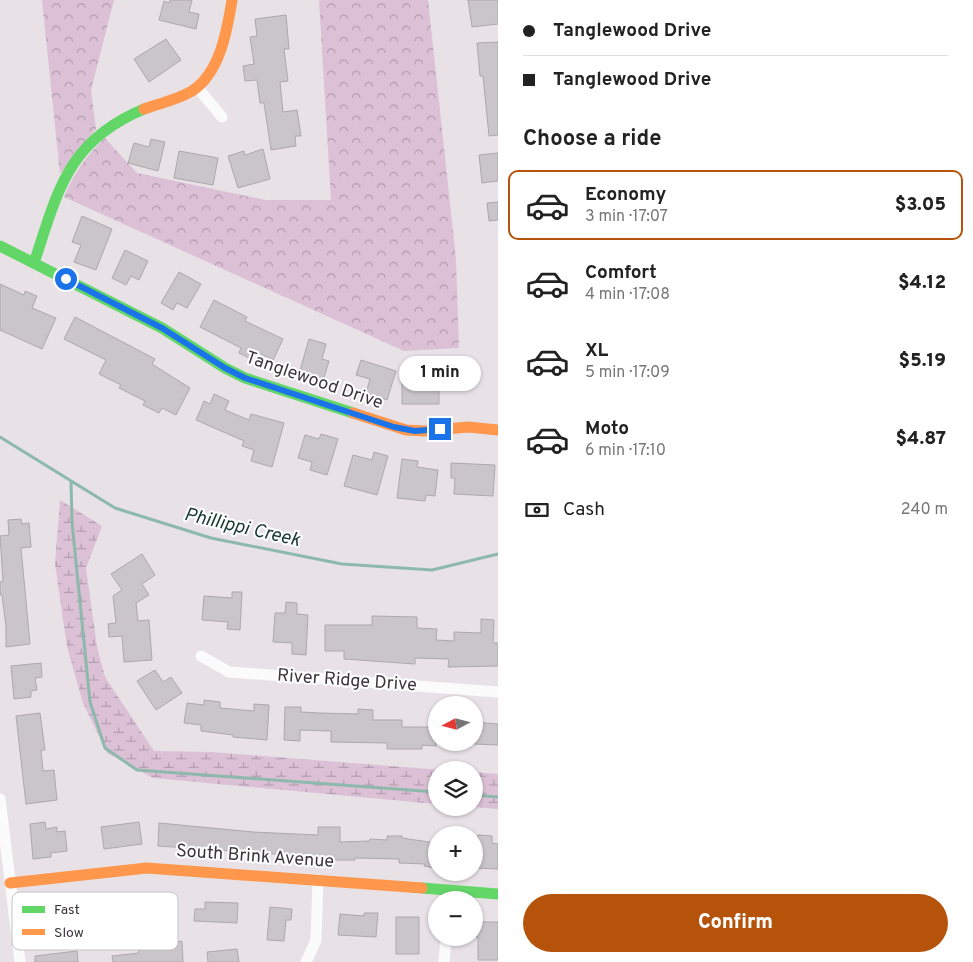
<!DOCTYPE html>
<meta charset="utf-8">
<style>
body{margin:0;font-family:Overpass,sans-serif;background:#f6f6f6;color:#222;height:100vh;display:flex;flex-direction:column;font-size:19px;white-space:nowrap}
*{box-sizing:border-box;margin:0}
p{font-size:16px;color:#767676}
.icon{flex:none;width:28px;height:28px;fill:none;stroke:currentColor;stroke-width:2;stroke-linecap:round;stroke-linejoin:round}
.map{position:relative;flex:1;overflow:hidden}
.side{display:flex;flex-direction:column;background:#fff;width:475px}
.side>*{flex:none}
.banner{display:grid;align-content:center;height:110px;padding:0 25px;background:#fff}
.needle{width:32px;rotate:263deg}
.fabs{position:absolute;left:428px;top:696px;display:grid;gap:10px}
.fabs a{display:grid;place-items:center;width:55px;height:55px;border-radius:50%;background:#fff;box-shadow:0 1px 4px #0004;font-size:25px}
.end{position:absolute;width:22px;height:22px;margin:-11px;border:6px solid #1a73e8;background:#fff;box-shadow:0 0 0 2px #fff}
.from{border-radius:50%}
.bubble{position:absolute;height:35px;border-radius:18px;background:#fff;box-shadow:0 1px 4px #0004;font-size:16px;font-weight:800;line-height:35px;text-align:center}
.banner b{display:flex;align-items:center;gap:18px;height:48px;font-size:19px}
.banner b+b{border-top:1px solid #e0e0e0}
.banner i{width:12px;height:12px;background:#222}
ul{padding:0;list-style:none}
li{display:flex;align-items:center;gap:15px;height:70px;margin:0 10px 8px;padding:0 15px;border:2px solid transparent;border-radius:10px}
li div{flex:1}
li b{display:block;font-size:19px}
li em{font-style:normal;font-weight:800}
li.on{border-color:#b45309}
li>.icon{width:45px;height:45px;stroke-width:1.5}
h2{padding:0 25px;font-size:22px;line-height:60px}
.pay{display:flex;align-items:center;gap:12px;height:55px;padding:0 25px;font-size:19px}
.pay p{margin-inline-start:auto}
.action{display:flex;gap:10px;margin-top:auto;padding:10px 25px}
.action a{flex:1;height:58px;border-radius:30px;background:#b45309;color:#fff;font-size:20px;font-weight:800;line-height:58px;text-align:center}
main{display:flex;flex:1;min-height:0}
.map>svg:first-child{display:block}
.wetland{fill:url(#wetland-marsh)}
.park{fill:url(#park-crowns)}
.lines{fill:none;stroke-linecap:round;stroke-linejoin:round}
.stream{stroke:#8cb9ab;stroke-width:3}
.building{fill:#cac5c9;stroke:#ada8ac}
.street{stroke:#fcfbfb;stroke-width:11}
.fast{stroke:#63d668;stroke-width:11}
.slow{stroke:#ff974d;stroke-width:11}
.route{stroke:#1a73e8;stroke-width:6}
.labels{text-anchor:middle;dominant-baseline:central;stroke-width:4;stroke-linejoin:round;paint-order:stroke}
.street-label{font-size:18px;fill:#3a3539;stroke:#fff}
.water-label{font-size:19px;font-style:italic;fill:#18392f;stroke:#fff}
.key{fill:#fff;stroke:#c4c2c4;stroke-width:1}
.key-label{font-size:14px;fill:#3a3539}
</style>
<main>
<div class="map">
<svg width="498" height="962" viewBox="0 0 498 962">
<defs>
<pattern id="wetland-marsh" width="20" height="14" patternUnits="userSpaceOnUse" patternTransform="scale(1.25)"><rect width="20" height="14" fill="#dbc0d6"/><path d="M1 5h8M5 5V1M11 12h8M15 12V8" fill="none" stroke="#b39daf"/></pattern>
<pattern id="park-crowns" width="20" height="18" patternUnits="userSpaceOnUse" patternTransform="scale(1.25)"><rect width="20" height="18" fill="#dbc0d6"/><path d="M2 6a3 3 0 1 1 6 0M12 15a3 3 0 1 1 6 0" fill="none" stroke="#b39daf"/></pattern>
</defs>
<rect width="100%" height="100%" fill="#e8e2e7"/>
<!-- wetland -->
<path class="wetland" d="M60,500l42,26 -16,42 11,79 8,30 49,74 57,1 231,18h-6v34l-283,-26 -46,-25 -24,-50 -16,-56 -12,-83z
M474,772l24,2v35l-24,-2z"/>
<!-- park -->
<path class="park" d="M42,0h72l-23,90 5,39 -36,45z
M319,0h109l28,259 3,89 -55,3 -340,-154c10,-24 22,-41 41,-59l32,35 129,27h65z"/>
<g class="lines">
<!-- stream -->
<path class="stream" d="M0,437l115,71 96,30 131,26 90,6 66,-16
M71,481l1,41 18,180 15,46 32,22 299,22
M474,795l24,2"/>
</g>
<!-- building -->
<path class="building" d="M170,0h22l-3,12 10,2 -3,15 -37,-9 5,-19 5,2z
M468,0h30v24l-26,3z
M286,15l3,34h-5l4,32 -8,1 3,30 14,-2 4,26h-6l1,10 -25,4 -7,-47h-4l-3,-23 -12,1 -2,-15 11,-2 -4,-27 7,-1 -2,-17z
M166,39l15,21 -32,22 -15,-23z
M498,42v93l-9,1 -6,-60h-3l-3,-33z
M151,139l14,3 -7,29 -30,-8 6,-20 15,4z
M263,149l7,30 -32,9 -10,-32 16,-5 1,4z
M179,151l39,7 -5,27 -39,-7z
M498,153v28l-16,2 -3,-28z
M498,202v18l-9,1 -2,-18z
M82,216l30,13 -16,41 -22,-8 7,-17 -9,-3z
M125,250l23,11 -9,19 -8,-4 -5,9 -14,-7z
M179,272l22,12 -14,24 -10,-5 -4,7 -12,-7z
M0,284l24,11 1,-4 12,5 -5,12 24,10 -14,31 -42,-19z
M214,300l33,17 -2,4 38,18 -10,21 -18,-9 -4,8 -12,-6 2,-5 -41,-21z
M75,317l80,42 -3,5 38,24 -14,27 -14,-7 -3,5 -16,-8 2,-4 -26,-13 2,-3 -22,-11 7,-14 -42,-21z
M309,339l17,5 -4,15 7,2 -6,20 -24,-7z
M361,360l35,11 -9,29 -21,-7 4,-14 -14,-4z
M402,373h37v31h-37z
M214,394l15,7 -4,9 24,10 2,-6 33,9 -12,44 -21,-6 3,-11 -12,-4 2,-5 -48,-21 8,-19 6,3z
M321,434l17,5 -11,36 -17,-5 2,-8 -14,-4 7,-23 14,4z
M374,452l14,4 -11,39 -33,-9 9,-31 19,5z
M402,459l16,2 -1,6 21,3 -3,26 -9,-1 -1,6 -28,-3z
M451,463l44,2 -2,31 -39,-2 1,-16h-4z
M21,519l1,5 7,-1 2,24 -10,1 9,96 -24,3v-21l-4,-31h-2v-13l3,-1 -3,-45 9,-1 -1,-15z
M142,554l13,21 -13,9 7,11 -13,8 2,18 11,-1 3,40 -28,2 -2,-26 -13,1 -1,-13 8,-1 -3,-27 9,-6 -11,-16z
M232,592h10l-2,38 -13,-1 1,-7 -26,-2 2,-24 28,2z
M286,602l11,1v11l11,1 -2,40 -14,-1v-11l-19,-1 2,-29h10z
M372,616l45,1v11l20,1 -1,11 18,1v-9l27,1v-14l13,1 -1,23h5v23l-50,1 1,-8 -34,-1v6l-71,-5v-8h-19v-26h47z
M41,663l1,14 -7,1 2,12 -6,1v6l-17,2 -3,-33z
M155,670l8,12 8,-5 11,16 -26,17 -19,-29z
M204,700l16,2v6l34,3v-7l15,1 -2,35 -34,-3v-2l-32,-4v-6l-17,-2 3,-20 17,2z
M285,707h16v5l18,1 39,1v-5l15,1v10h29v7h34v19l-14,-1v4h-35v-6l-56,-1v-11l-31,-1v11l-16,-1z
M40,713l5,37h-4l2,21 11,-1 3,30 -31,4 -10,-88z
M474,722l24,2v21l-24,-1z
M45,822l1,7 11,-2v5l8,-1 2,20 -16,2v4l-18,2 -3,-35z
M139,822l3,22 -38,5 -3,-22z
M159,823l94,9 65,3v-8h22v15l29,-1 1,-2 17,1v-4h15v2l34,5v25l-12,-2 1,-2 -26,-1v-4l-44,-1v2h-37v-3l-160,-11z
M478,835l14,1v7l6,1v25l-22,-1z
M205,902l33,1 -1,20 -43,-2 1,-12h10z
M270,907l22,2 -1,11h-5l-2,21 -17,-1z
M364,913h14l-2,24 -38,-2 2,-21 24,2z
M396,917h23v37h-23z
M474,922h24v38h-20v-23h-4z
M173,937l1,5 8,-1 1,21h-70l-1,-6 27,-3 -1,-6h10v-4l12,-1 -1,-4z
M237,949l2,13h-31l-1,-10z
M77,951l1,11h-43v-6z"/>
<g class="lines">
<!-- street -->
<path class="street" d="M197,87l25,30
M201,656l28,16 269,20
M0,799l20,163
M306,962l10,-22 2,-60
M444,962l2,-24"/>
<!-- fast -->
<path class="fast" d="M0,246l162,82 63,40 20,10 108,35
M34,263c24,-72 33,-122 110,-154
M422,888l76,6"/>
<!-- slow -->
<path class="slow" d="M144,109c16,-6 33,-9 48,-18 28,-18 35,-60 40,-91
M353,413l53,17 19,1 43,-4 30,3
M10,883l137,-15 275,20"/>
</g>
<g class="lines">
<!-- route -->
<path class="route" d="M66,279l96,49 63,40 20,10 149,49 21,4 25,-2"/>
</g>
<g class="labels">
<!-- street labels -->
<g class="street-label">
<text transform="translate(314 381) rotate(19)">Tanglewood Drive</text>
<text transform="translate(347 681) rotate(4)">River Ridge Drive</text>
<text transform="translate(255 857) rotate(4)">South Brink Avenue</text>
</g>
<!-- water labels -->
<g class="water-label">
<text transform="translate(242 528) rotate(13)">Phillippi Creek</text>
</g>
</g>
<!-- legend -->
<rect x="12" y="892" width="166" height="58" rx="8" class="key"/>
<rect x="22" y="906" width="23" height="7" fill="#63d668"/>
<rect x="22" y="929" width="23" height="6" fill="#ff974d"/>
<g class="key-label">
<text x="54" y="914">Fast</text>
<text x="54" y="937">Slow</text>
</g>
</svg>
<div class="fabs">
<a><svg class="needle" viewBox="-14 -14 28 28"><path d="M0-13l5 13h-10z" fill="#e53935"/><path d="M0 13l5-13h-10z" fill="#767676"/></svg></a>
<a><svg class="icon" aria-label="layers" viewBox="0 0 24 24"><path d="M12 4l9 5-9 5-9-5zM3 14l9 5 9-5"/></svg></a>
<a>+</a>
<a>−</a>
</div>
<i class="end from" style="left:66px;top:279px"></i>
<i class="end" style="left:440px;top:429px"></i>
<div class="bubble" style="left:399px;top:356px;width:82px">1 min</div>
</div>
<section class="side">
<div class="banner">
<b><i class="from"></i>Tanglewood Drive</b>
<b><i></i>Tanglewood Drive</b>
</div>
<h2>Choose a ride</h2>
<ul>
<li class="on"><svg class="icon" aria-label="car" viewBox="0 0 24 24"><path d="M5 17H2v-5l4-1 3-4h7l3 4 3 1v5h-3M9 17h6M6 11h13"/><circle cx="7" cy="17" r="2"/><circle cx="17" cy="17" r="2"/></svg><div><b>Economy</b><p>3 min · 17:07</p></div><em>$3.05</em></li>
<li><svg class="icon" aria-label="car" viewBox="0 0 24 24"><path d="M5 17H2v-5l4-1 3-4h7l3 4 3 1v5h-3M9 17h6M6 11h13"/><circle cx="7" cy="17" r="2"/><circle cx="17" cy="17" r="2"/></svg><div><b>Comfort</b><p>4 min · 17:08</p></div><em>$4.12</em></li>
<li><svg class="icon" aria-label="car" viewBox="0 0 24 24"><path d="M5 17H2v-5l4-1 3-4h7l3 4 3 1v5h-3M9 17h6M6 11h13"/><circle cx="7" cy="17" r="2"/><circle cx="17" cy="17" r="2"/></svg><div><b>XL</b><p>5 min · 17:09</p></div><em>$5.19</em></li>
<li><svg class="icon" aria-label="car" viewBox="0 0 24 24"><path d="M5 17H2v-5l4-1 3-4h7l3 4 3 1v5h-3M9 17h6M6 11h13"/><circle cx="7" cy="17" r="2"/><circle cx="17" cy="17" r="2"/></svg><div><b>Moto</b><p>6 min · 17:10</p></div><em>$4.87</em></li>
</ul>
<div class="pay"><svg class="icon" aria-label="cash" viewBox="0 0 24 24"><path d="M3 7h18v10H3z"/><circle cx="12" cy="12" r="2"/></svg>Cash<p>240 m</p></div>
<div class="action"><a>Confirm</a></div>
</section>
</main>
